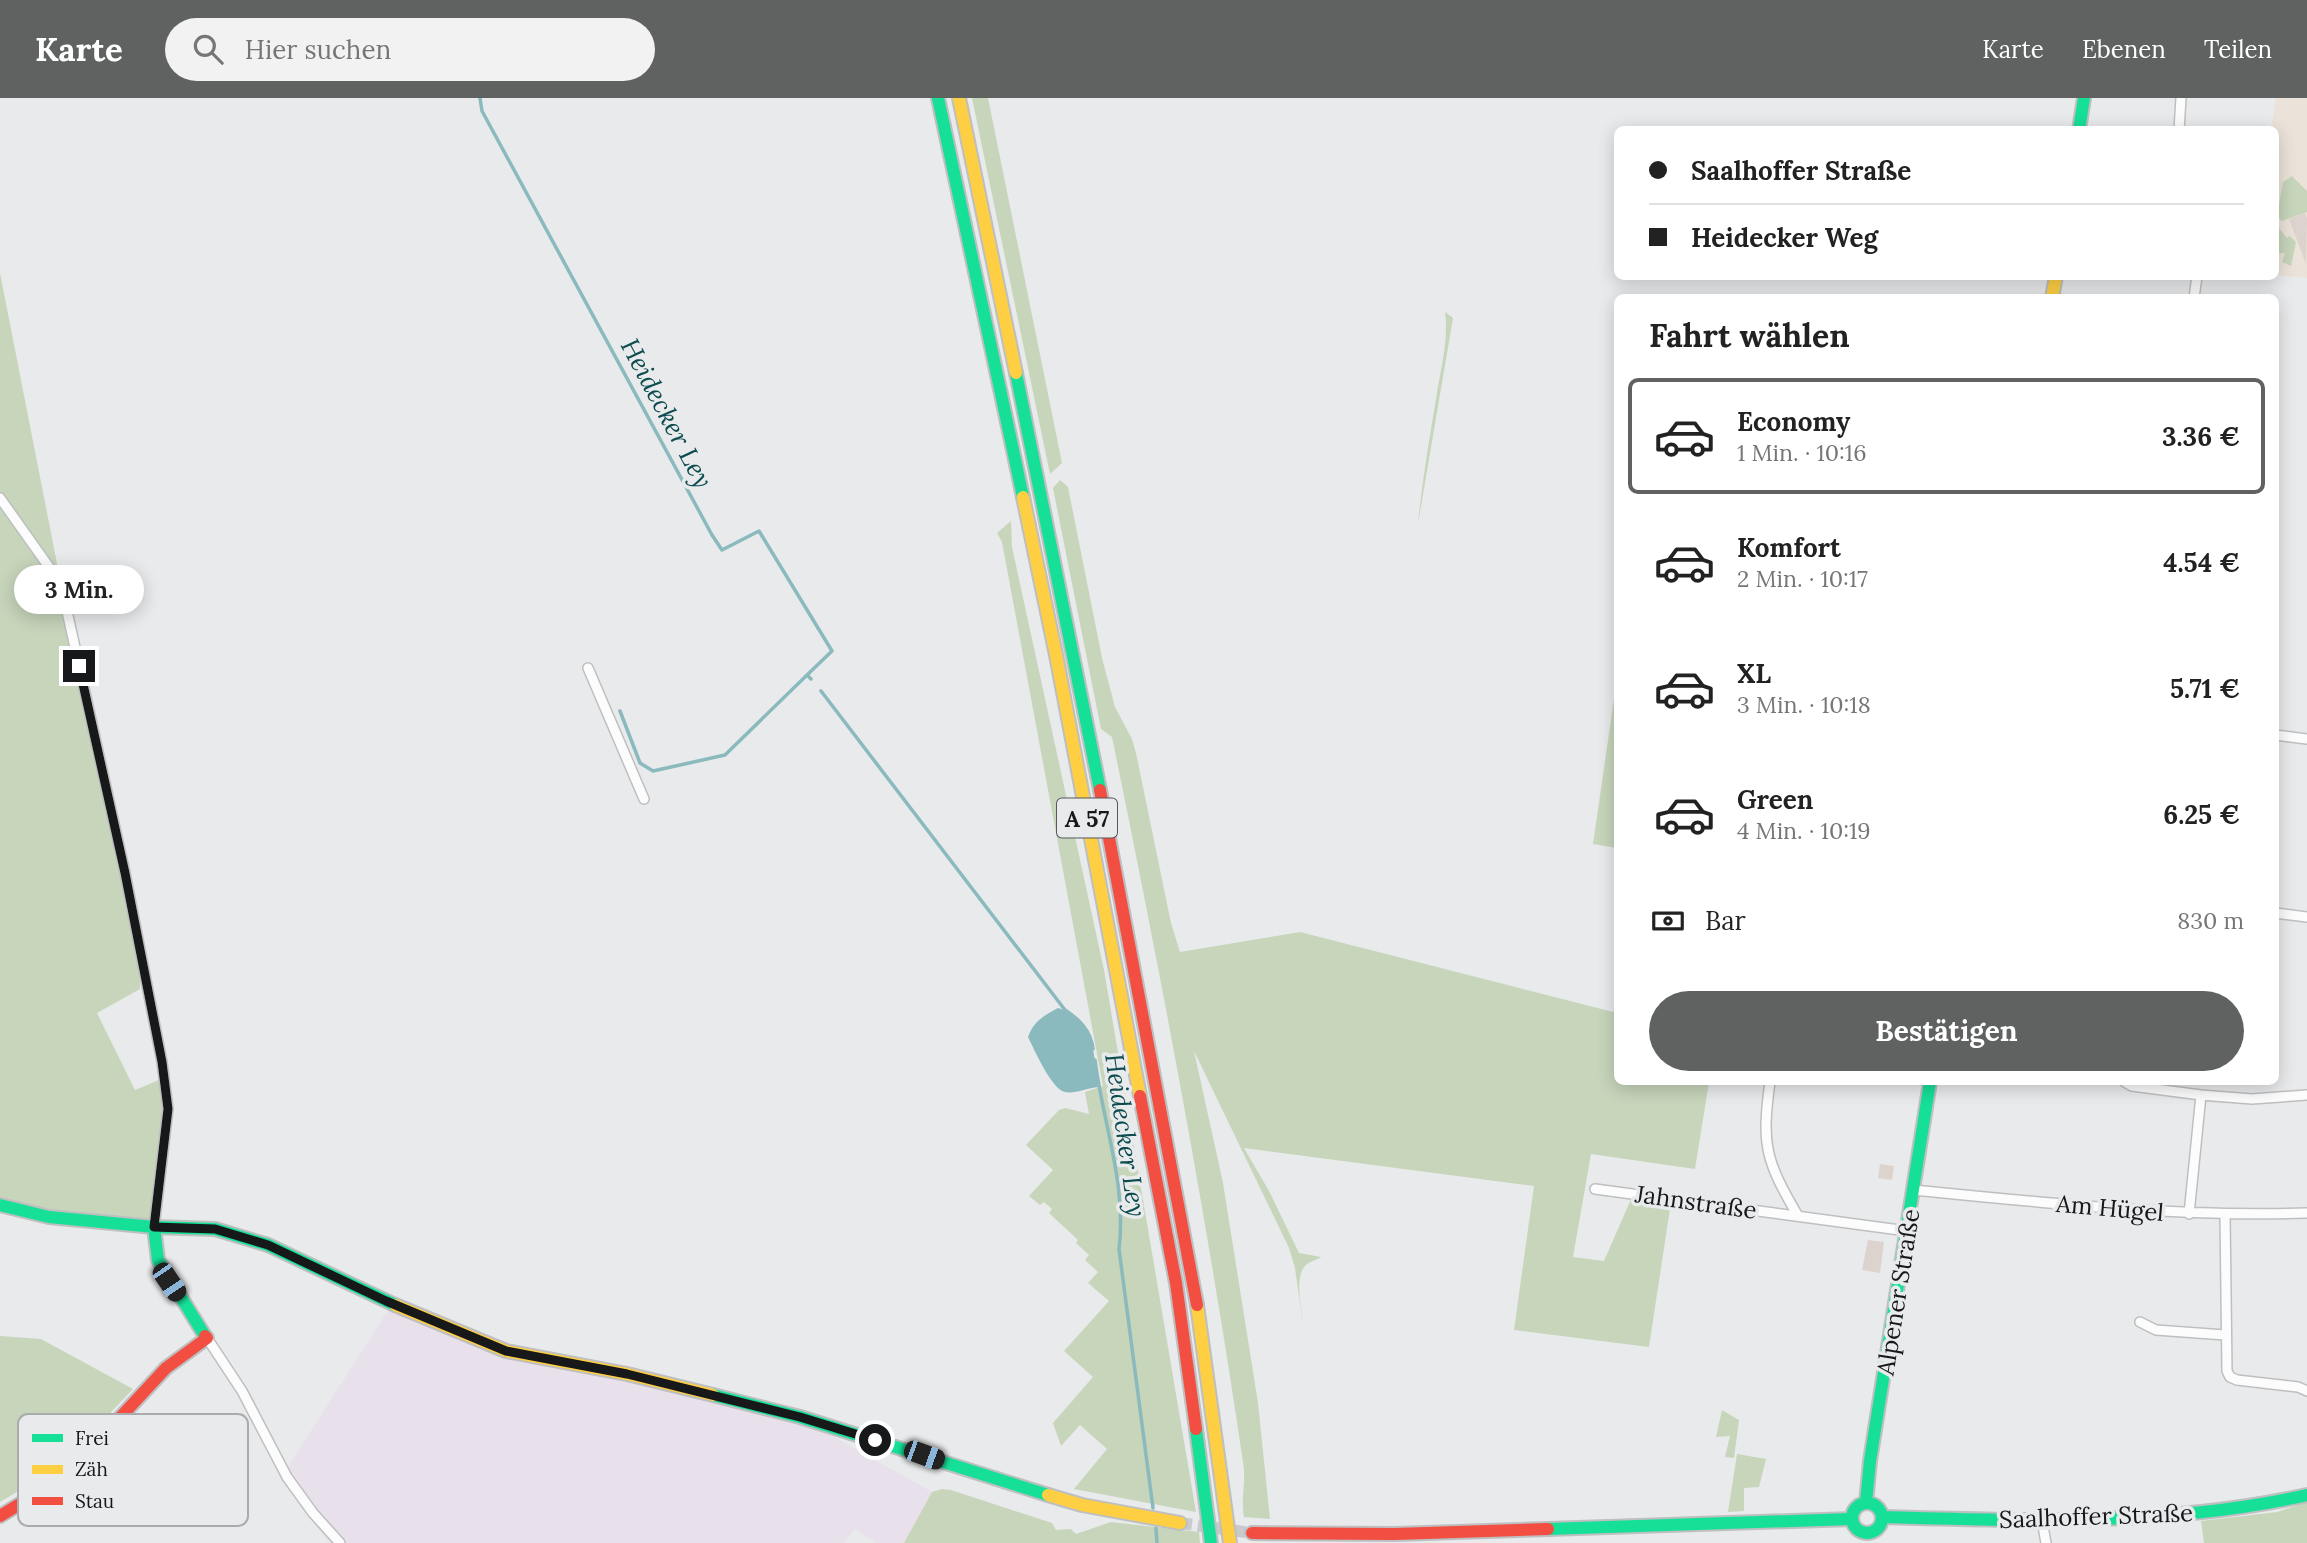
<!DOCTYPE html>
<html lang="de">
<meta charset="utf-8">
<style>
body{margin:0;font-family:Lora,serif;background:#f2f2f2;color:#222;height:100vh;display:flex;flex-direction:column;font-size:26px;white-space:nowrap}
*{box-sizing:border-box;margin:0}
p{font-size:23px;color:#767676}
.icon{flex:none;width:38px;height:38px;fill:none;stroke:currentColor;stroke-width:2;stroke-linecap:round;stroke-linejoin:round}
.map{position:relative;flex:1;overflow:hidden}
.drawer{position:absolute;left:1614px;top:196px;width:665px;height:791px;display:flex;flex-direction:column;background:#fff;border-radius:10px;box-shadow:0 4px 18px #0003}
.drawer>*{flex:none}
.guide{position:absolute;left:1614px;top:28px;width:665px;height:154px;border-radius:10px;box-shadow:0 4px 18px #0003;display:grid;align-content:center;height:154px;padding:0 35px;background:#fff}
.end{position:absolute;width:32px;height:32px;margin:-16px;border:9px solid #171819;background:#fff;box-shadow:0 0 0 4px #fff}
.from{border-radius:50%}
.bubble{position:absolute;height:49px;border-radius:24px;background:#fff;box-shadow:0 4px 18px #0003;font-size:23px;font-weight:700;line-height:49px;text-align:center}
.car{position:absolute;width:21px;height:42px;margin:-21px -10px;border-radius:9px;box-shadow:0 0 5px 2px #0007;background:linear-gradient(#222 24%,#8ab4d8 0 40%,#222 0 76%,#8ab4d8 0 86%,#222 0)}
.guide b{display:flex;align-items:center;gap:24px;height:66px;font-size:26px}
.guide b+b{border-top:2px solid #e0e0e0}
.guide i{width:18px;height:18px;background:#222}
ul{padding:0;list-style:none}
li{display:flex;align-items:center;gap:21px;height:116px;margin:0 14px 10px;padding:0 21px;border:4px solid transparent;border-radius:10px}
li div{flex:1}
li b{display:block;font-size:26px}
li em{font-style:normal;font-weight:700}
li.on{border-color:#606262}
li>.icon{width:63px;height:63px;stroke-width:1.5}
h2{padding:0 35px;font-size:32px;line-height:84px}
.pay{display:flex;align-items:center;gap:18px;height:77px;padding:0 35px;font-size:26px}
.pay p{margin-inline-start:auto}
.action{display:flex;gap:14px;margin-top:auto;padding:14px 35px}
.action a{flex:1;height:80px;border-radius:42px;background:#606262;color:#fff;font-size:28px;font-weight:700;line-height:80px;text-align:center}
header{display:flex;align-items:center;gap:42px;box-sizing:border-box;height:98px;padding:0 35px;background:#606262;color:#fff}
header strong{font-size:33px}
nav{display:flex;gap:38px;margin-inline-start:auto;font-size:24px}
.search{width:490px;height:63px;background:#f2f2f2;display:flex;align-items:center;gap:18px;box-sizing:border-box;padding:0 24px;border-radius:38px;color:#767676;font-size:26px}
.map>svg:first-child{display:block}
.industrial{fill:#e8e1ec}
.education{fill:#ebe3d9}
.green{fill:#c7d5bb}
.water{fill:#8ababd}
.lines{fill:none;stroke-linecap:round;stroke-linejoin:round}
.stream{stroke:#8ababd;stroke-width:3.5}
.building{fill:#ddd3ce}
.secondary-tunnel{stroke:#cacacc;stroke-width:12;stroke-dasharray:12 6;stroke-linecap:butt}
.street-casing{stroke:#bebfc0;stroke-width:12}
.fast-casing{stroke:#bebfc0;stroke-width:16}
.slow-casing{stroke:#bebfc0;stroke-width:16}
.jam-casing{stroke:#bebfc0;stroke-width:16}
.street{stroke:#fcfcfc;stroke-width:9}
.fast{stroke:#16e098;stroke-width:12}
.slow{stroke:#ffcf43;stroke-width:12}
.jam{stroke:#f24e42;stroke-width:12}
.route{stroke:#171819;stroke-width:9}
.labels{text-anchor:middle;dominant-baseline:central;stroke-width:7;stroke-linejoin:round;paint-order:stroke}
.shield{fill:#e8eaec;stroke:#565758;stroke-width:2}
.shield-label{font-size:23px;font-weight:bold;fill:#171819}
.street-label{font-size:24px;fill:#171819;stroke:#e8eaec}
.water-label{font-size:26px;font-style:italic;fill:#0c4b4e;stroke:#e8eaec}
.key{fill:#e8eaec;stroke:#a9abad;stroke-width:2}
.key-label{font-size:19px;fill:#171819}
</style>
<header>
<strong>Karte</strong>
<div class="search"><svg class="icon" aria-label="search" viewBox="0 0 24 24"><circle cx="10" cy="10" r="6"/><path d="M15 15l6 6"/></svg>Hier suchen</div>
<nav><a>Karte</a><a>Ebenen</a><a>Teilen</a></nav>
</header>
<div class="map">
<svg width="2307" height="1445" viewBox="0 0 2307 1445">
<rect width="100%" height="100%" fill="#e9eaeb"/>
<!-- industrial -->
<path class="industrial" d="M391,1208l109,44 301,68 131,74 -28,51h-28l-21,-14 -11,14h-515l-49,-64z"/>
<!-- education -->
<path class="education" d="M2276,0h31v180l-32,-3v-145h-4z"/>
<!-- green -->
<path class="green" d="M972,0h16l74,365 -12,11z
M2292,78l15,15v21l-25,9 -5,-5 6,-34z
M2279,130l8,10 3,-2 6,6 -5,24 -9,-4 3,-9h-10v-22z
M0,175l61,311 77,354 2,51 -43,24 38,77 29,-12 4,31 -14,118 -154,-22z
M1445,214l8,6 -35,206c4,-42 11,-83 18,-125 4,-28 13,-58 9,-87z
M1060,382l8,7 34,171 13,49 17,32 4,14 35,170 9,29 120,-20 317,81v69h92l-14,87 -104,-15 -18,103 31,4 28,-64 39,5 -22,145 -135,-17 20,-144 -290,-38 25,43 30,62 22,4c-2,2 -10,4 -14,7 -14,11 -5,44 -4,60l-8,-56 -6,-20 -95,-197 29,132 35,220 12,116 -26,-2c-3,-18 1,-31 0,-48 -36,-246 -82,-489 -132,-732l-11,-8 -48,-241z
M1011,423l1,26 92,423 92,542 -122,-23 33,-40 -27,-24 -19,21 -8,-23 40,-46 -29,-26 45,-50 -21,-18 10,-11 -13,-12 4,-5 -13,-12 2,-3 -29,-27 3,-4 -8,-7 -4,3 -11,-9 24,-26 -27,-25 33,-35 6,-2 24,6 -4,-22 18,-6 -101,-544 -5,-9z
M1617,580v170l-24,-4z
M0,1238l41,3 92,50 -73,77 -60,36z
M1722,1312l17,10 -5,38 -9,-1 5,-21 -14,1z
M1737,1356l29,5 -7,28 -15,1v23l-16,1z
M942,1391l9,1 101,33 4,7 15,-1 5,5 35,-12 88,10 1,11h-296l28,-51z
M2307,1404v41h-103l-3,-22 76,-9z"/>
<!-- water -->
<path class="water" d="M1058,910c37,8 36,49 40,79 -10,1 -24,7 -33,5 -13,-2 -31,-43 -37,-55 6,-16 15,-21 30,-29z"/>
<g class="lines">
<!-- stream -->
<path class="stream" d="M480,0l2,13 230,424 10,15 37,-19 73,120 -25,24 4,4
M821,593l244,319c15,10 26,21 28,39
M620,613l20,52 13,8 72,-16 82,-80
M1095,962c8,64 32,124 24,189l34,259
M1156,1430l1,15"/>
</g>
<!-- building -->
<path class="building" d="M2305,115l2,6 -1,45 -17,-45z
M1880,1066l14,2 -2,14 -14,-2z
M1868,1142l16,2 -4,31 -18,-3z"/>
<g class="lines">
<!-- secondary-tunnel -->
<path class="secondary-tunnel" d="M1180,1425l72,10"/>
<defs>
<path id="street" d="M2179,32l2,-32
M2194,200l3,-22
M0,400l61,86 64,289 37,189 6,47 -14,118
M588,570l56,131
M2275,637l32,4
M2275,815l32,4
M1770,984c-9,64 -4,79 28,134
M2125,984l7,4 69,9
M1595,1091l312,42
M1914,1092c131,13 261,27 393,23
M2189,1116l12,-119 51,4 55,-4
M2225,1117l2,156 3,6 7,3 61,7 9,4
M2140,1224l16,8 69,5
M207,1240l35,53 45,86 26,36 27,30
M2042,1422l4,23"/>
<path id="fast" d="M938,0l85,399
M2079,32l5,-32
M1016,275l84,417
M0,1107l49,12 105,10 61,2 53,16 127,60
M154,1129l4,33 47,76
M713,1297l87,22 248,78
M1196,1331l15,114
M1866,1405l4,-42 60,-379
M1852 1420a15 15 0 1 1 30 0a15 15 0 1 1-30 0Z
M1882,1419c141,4 287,9 425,-22
M1548,1431l304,-10"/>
<path id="slow" d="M959,0l57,275
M2052,200l4,-22
M1023,399l33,158 84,441
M395,1207l111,46 121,23 86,21
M1197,1207l33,238
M1048,1397l34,10 98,18"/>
<path id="jam" d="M1100,692l97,515
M1140,998l36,187 20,146
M0,1418l66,-40 100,-108 41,-30 -2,-2
M1252,1435l143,1 153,-5"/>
</defs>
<!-- street casing -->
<use href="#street" class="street-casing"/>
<!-- fast casing -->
<use href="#fast" class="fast-casing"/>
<!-- slow casing -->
<use href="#slow" class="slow-casing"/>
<!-- jam casing -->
<use href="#jam" class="jam-casing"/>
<!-- street -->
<use href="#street" class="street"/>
<!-- fast -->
<use href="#fast" class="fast"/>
<!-- slow -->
<use href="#slow" class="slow"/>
<!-- jam -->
<use href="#jam" class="jam"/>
</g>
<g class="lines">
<!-- route -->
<path class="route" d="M79,568l46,207 37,189 6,47 -14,118 61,2 53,16 118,56 120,50 121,23 173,43 75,23"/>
</g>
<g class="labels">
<!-- shield labels -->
<rect class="shield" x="1057" y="700.5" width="60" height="39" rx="5"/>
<g class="shield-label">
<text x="1087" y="720">A 57</text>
</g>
<!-- street labels -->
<g class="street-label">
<text transform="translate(1696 1104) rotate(8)">Jahnstraße</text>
<text transform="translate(2110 1110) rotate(5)">Am Hügel</text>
<text transform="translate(1898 1194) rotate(-81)">Alpener Straße</text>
<text transform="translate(2096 1418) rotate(-2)">Saalhoffer Straße</text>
</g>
<!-- water labels -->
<g class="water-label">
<text transform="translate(667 315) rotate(62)">Heidecker Ley</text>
<text transform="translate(1126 1037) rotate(82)">Heidecker Ley</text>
</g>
</g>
<!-- legend -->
<rect x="18" y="1316" width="230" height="112" rx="10" class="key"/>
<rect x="32" y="1336" width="31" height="8" fill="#16e098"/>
<rect x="32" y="1367" width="31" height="9" fill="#ffcf43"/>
<rect x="32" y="1399" width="31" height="8" fill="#f24e42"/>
<g class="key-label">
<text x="75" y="1347">Frei</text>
<text x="75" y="1378">Zäh</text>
<text x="75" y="1410">Stau</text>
</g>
</svg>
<i class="end from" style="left:875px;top:1342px"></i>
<i class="end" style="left:79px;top:568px"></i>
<div class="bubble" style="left:14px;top:467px;width:130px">3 Min.</div>
<i class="car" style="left:169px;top:1184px;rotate:146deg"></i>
<i class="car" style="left:924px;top:1357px;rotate:110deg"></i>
<div class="guide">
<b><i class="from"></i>Saalhoffer Straße</b>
<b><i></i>Heidecker Weg</b>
</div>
<section class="drawer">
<h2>Fahrt wählen</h2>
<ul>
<li class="on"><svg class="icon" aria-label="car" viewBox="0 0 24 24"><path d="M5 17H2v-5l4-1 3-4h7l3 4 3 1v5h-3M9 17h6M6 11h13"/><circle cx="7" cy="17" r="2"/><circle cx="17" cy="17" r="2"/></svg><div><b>Economy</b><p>1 Min. · 10:16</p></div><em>3.36 €</em></li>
<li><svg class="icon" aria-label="car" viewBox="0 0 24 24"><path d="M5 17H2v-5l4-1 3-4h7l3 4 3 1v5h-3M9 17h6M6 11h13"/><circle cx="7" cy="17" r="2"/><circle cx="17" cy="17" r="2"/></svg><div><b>Komfort</b><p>2 Min. · 10:17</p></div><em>4.54 €</em></li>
<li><svg class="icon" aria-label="car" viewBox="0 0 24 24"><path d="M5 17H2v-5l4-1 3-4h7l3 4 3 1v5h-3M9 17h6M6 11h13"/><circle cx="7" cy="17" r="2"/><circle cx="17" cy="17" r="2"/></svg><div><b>XL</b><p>3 Min. · 10:18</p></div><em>5.71 €</em></li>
<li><svg class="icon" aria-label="car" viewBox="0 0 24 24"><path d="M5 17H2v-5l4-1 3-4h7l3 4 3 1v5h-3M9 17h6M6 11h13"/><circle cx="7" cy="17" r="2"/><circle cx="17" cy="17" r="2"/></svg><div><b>Green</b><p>4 Min. · 10:19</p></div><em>6.25 €</em></li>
</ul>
<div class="pay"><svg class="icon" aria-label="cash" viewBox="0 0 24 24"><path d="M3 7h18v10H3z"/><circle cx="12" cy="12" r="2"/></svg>Bar<p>830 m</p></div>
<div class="action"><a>Bestätigen</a></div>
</section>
</div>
